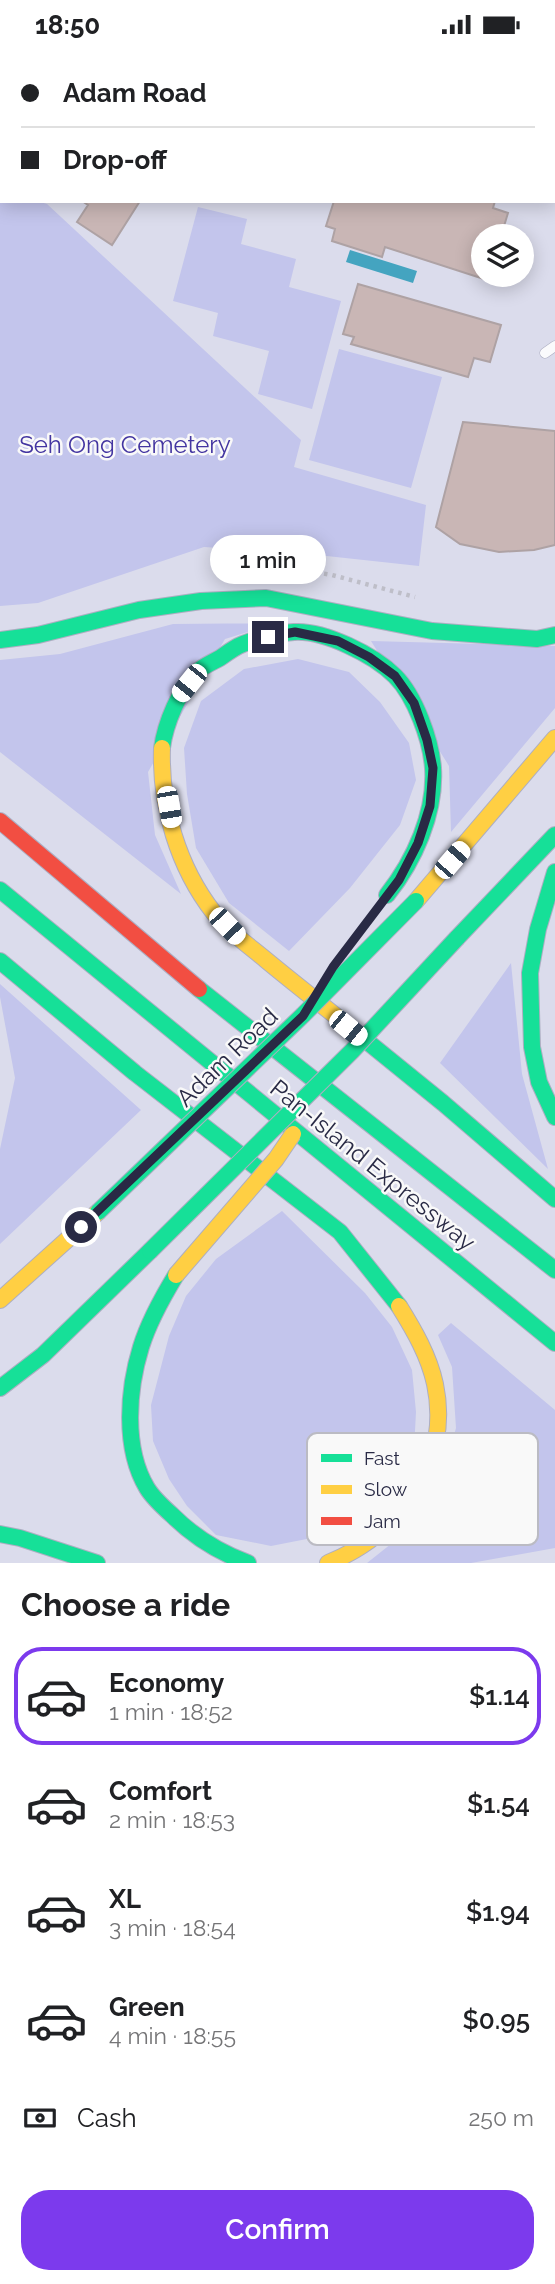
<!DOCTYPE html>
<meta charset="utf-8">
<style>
body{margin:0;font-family:Raleway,sans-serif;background:#f6f6f6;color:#202124;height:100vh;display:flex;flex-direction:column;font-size:26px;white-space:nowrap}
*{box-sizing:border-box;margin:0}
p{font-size:23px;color:#757577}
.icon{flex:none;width:38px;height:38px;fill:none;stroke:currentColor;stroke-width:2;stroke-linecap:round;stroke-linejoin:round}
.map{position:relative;height:1514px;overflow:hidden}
.sheet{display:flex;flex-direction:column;background:#fff;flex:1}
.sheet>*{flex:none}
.banner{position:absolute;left:0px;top:0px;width:556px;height:154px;box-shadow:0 4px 18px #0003;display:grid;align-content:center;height:154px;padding:0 21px;background:#fff}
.fabs{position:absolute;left:471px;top:175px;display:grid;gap:14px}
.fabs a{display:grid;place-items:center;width:63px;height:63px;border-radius:50%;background:#fff;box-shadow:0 4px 18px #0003;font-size:35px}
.end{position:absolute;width:32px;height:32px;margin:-16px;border:9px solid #292a45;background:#fff;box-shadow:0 0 0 4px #fff}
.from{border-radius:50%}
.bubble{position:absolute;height:49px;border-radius:24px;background:#fff;box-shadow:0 4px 18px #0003;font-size:23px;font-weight:600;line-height:49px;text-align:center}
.car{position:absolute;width:21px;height:42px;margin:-21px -10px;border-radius:9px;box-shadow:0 0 5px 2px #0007;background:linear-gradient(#fff 24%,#345 0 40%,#fff 0 76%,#345 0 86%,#fff 0)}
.banner b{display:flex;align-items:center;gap:24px;height:66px;font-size:26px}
.banner b+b{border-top:2px solid #e0e0e0}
.banner i{width:18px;height:18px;background:#202124}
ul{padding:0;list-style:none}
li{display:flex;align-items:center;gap:21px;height:98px;margin:0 14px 10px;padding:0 7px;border:4px solid transparent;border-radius:28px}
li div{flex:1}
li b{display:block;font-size:26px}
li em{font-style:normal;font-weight:600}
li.selected{border-color:#7c3aed}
li>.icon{width:63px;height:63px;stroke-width:1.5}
h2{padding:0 21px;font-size:32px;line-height:84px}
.pay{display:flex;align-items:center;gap:18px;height:77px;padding:0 21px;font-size:26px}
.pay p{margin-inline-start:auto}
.action{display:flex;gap:14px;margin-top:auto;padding:14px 21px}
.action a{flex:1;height:80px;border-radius:28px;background:#7c3aed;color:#fff;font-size:28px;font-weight:600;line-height:80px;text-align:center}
.status{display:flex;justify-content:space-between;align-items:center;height:49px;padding:0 35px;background:#fff;direction:ltr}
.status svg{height:19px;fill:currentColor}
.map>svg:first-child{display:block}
.green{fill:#c3c5ec}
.water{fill:#44a4c0}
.building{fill:#c9b6b5;stroke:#aea2a4;stroke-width:2}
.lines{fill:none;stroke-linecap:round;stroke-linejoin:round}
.lane-casing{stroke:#adaec2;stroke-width:11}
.street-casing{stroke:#adaec2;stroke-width:21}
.fast-casing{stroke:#adaec2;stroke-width:18}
.slow-casing{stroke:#adaec2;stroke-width:18}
.jam-casing{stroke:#adaec2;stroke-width:18}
.path{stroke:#bebec8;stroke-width:4.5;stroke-dasharray:3.5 5;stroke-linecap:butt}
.lane{stroke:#fafafc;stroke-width:10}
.street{stroke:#fafafc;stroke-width:19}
.fast{stroke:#16e098;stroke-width:16}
.slow{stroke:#ffcf43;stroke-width:16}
.jam{stroke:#f24e42;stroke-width:16}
.fast-bridge-casing{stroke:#adaec2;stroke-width:18;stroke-linecap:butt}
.slow-bridge-casing{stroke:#adaec2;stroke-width:18;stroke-linecap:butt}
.fast-bridge{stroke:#16e098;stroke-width:16}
.slow-bridge{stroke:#ffcf43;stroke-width:16}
.route{stroke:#292a45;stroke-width:9}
.labels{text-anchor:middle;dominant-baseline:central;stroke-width:5;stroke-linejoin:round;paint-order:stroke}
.park-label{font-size:24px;fill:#4335a1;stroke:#f9f9f9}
.street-label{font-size:24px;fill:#292a45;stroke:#f9f9f9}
.key{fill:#f9f9f9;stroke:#bbbbc3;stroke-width:2}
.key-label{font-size:19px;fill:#292a45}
</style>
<div class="status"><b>18:50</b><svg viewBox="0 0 49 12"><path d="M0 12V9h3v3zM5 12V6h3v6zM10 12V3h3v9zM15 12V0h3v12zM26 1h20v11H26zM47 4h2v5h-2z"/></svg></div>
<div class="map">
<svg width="555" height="1514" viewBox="0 0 555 1514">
<rect width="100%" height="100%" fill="#dbdcec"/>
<!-- green -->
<path class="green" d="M0,143h2v9h35l10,3 254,236 -7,27 132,38 -7,61 -120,-13 -95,-6 -166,56 -38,3z
M198,158l49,12 -6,25 55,15 -7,28 52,14 -29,108 -54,-15 11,-43 -56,-15 5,-23 -45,-12z
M339,300l103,28 -31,111 -102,-28z
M277,574l-52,16 -77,133 7,63 26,59 -181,-142v-92l60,-6 113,-30z
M371,592l184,5v62l-104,124 -2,-66z
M298,610l51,13 31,30 29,41 7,37 -16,45 -50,63 -61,63 -60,-48 -33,-55 -9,-54 -3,-46 17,-47 43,-32z
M511,914l11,111 26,95 -108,-106z
M0,935l141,126 -141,134v-95l15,-71 -15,-81z
M282,1162l83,82 27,34 20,43 4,42 -2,37 -25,43 -17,18 -50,26 -51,10 -55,-11 -29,-29 -18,-27 -16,-38 -2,-36 18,-69 17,-40 30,-37z
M451,1274l104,87v138l-84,15h-104l34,-27 37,-46 18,-62 -4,-61 -14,-32z"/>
<!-- water -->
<path class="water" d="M350,201l67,21 -4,12 -67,-21z"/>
<!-- building -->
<path class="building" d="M82,152h58l-28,44 -35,-23 11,-17z
M334,152h161l-2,7 15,5 -7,23h-18v39h6l-2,5 -102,-33 -3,10 -50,-16 3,-12 -9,-3z
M358,235l143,41 -11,37 -16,-4 -6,19 -117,-33 3,-7 -11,-3z
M463,373l92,9v114l-21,5 -35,2 -39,-8 -24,-17z"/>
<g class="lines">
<defs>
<path id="lane" d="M545,304l10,-7"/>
<path id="street" d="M135,2l1,-2
M0,116h2"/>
<path id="fast" d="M0,591l38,-5 101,-25 62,-9 65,-3 166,33 105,8 18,-4
M162,699c3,-24 18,-60 35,-76 6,-6 16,-10 23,-14 7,-5 15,-11 23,-14 12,-5 38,-11 51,-12 30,-2 80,23 101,44 20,20 36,64 38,92 3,45 -19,93 -46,127
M555,823l-17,57 -8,44 2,74 7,35 16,35
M0,841l555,453
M457,889l98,-103
M0,912l135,112 205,159 59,74
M199,940l356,281
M337,968l106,86 112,96
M176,1226c-14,23 -27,46 -35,72 -13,42 -18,101 6,141 6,10 16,19 25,27 22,22 46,37 76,48
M0,1339l43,-33 107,-104
M0,1485l20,4 77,25"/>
<path id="slow" d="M162,699c-2,58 16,119 52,165 14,18 34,32 52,47 23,19 47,38 71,57
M416,852l139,-163
M0,1251l98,-88
M328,1514c71,-28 124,-99 107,-179 -6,-28 -21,-54 -36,-78"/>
<path id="jam" d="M0,772l199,168"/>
</defs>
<!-- lane casing -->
<use href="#lane" class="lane-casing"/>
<!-- street casing -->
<use href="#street" class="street-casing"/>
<!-- fast casing -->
<use href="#fast" class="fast-casing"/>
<!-- slow casing -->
<use href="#slow" class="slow-casing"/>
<!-- jam casing -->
<use href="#jam" class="jam-casing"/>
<!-- path -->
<path class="path" d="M165,2l1,-2
M232,520l30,-6 70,12 83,22"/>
<!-- lane -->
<use href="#lane" class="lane"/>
<!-- street -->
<use href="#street" class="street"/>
<!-- fast -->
<use href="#fast" class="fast"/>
<!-- slow -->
<use href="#slow" class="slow"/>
<!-- jam -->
<use href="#jam" class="jam"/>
<defs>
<path id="fast-bridge" d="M98,1163l205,-197 113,-114
M150,1202l202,-200 105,-113"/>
<path id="slow-bridge" d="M176,1226l100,-116 17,-25"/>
</defs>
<!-- fast-bridge casing -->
<use href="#fast-bridge" class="fast-bridge-casing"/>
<!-- slow-bridge casing -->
<use href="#slow-bridge" class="slow-bridge-casing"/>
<!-- fast-bridge -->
<use href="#fast-bridge" class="fast-bridge"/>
<!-- slow-bridge -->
<use href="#slow-bridge" class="slow-bridge"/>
</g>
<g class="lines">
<!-- route -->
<path class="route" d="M81,1178l222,-211 30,-49 66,-87 19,-37 12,-37 3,-38 -6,-28 -13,-37 -19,-27 -26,-19 -31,-16 -43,-9 -27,5"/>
</g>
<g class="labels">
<!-- park labels -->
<g class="park-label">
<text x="125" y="395">Seh Ong Cemetery</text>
</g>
<!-- street labels -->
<g class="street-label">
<text transform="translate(227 1008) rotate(-44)">Adam Road</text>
<text transform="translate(373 1116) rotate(39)">Pan-Island Expressway</text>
</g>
</g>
<!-- legend -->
<rect x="307" y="1384" width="231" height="112" rx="10" class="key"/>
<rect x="321" y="1405" width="31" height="8" fill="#16e098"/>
<rect x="321" y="1436" width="31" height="9" fill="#ffcf43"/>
<rect x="321" y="1468" width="31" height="8" fill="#f24e42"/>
<g class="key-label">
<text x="364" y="1416">Fast</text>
<text x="364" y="1447">Slow</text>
<text x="364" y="1479">Jam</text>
</g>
</svg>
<div class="fabs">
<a><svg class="icon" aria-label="layers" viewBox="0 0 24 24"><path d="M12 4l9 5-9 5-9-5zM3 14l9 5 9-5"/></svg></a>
</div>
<i class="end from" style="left:81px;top:1178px"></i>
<i class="end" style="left:268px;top:588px"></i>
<div class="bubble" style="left:210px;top:486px;width:116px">1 min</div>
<i class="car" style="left:189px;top:634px;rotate:219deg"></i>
<i class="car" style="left:169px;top:758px;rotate:170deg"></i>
<i class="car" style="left:452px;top:811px;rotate:41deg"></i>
<i class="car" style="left:227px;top:877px;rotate:136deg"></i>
<i class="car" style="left:348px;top:979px;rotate:129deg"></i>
<div class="banner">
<b><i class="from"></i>Adam Road</b>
<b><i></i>Drop-off</b>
</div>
</div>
<section class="sheet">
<h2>Choose a ride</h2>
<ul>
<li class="selected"><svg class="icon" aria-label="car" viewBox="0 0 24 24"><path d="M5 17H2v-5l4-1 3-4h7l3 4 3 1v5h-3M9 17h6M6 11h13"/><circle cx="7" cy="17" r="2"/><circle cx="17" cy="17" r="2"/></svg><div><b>Economy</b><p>1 min · 18:52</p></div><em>$1.14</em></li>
<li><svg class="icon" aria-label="car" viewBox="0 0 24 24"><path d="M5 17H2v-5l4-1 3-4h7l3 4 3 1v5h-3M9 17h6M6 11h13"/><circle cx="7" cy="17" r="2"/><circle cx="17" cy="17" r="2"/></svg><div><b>Comfort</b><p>2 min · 18:53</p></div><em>$1.54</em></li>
<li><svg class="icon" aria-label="car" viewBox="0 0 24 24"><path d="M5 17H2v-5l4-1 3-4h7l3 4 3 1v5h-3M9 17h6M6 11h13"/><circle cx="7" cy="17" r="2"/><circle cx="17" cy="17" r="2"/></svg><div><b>XL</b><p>3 min · 18:54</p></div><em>$1.94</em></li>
<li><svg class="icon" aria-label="car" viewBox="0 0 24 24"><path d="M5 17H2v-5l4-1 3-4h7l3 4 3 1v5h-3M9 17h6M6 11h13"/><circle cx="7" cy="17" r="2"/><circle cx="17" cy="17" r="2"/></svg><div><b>Green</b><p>4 min · 18:55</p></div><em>$0.95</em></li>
</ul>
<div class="pay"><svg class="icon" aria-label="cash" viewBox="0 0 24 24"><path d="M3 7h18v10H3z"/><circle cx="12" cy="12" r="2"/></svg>Cash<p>250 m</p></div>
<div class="action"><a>Confirm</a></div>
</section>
